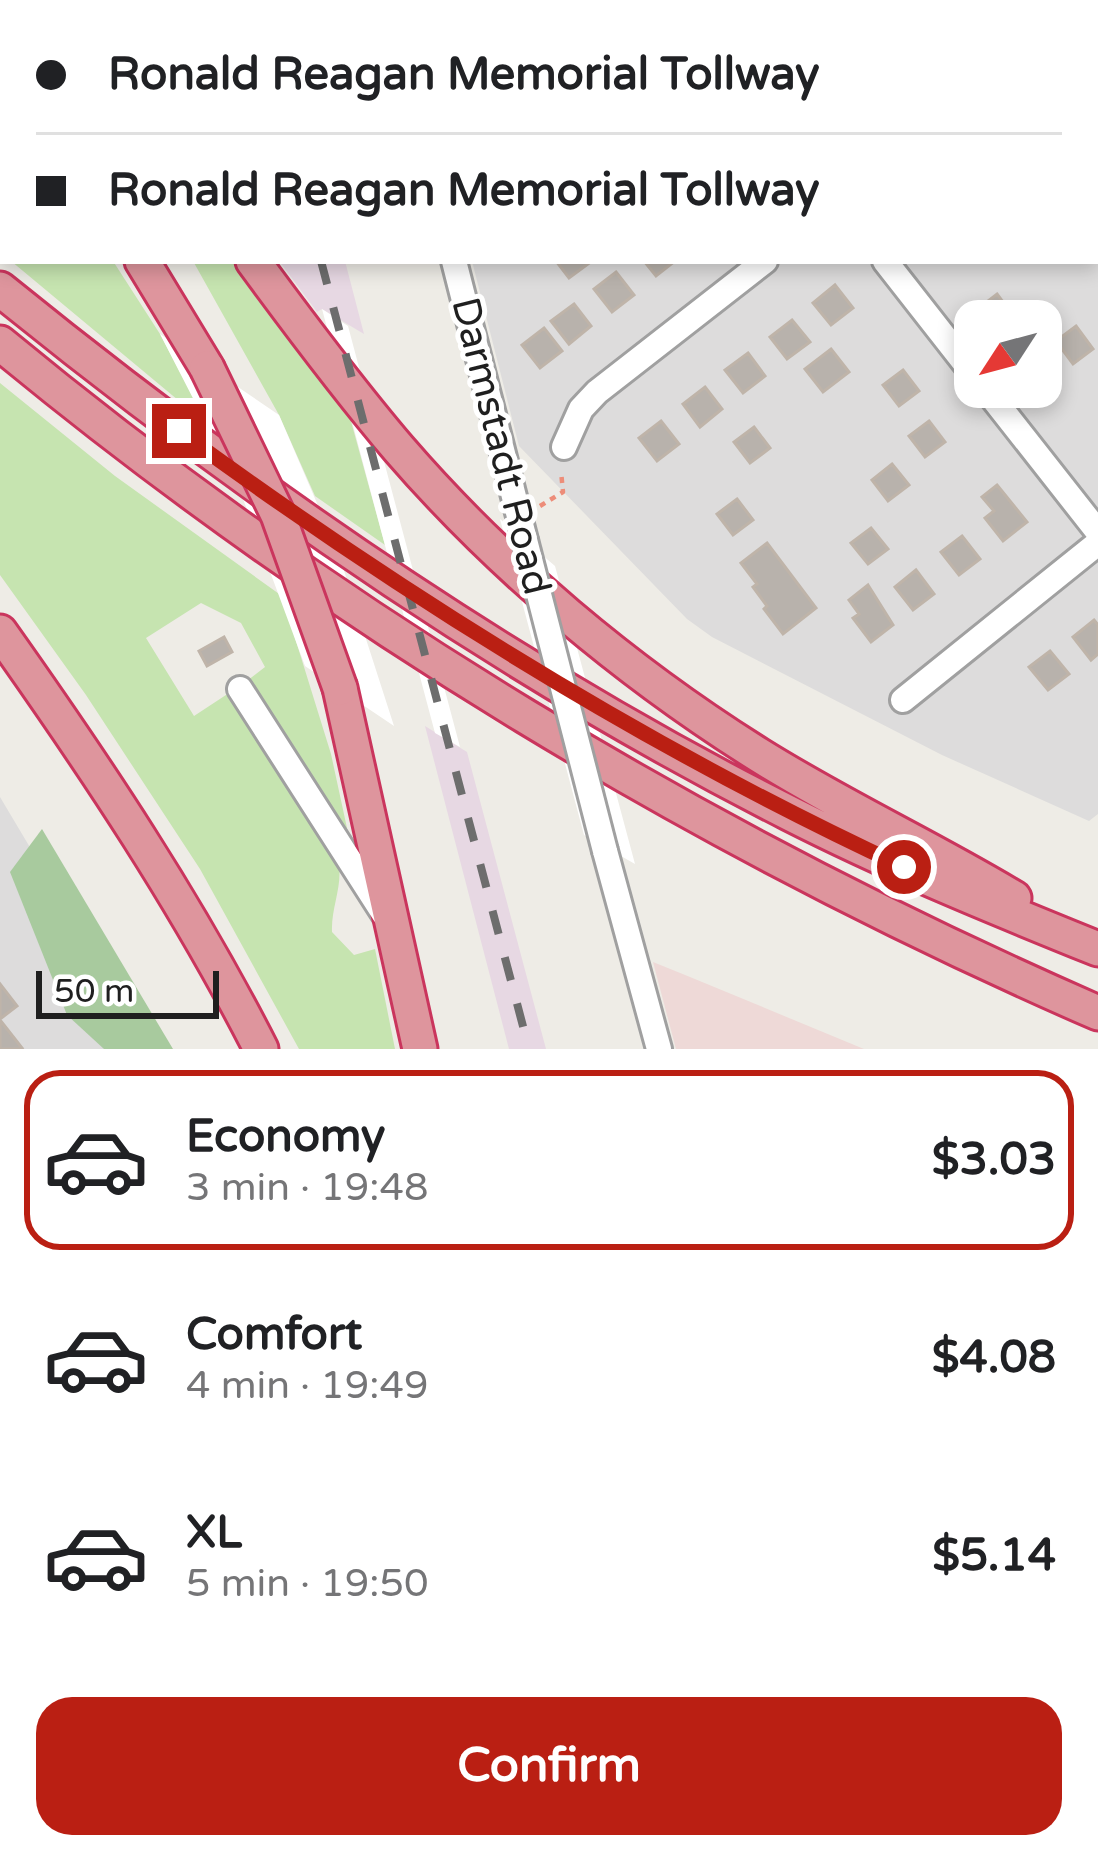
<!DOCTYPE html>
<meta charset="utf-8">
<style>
body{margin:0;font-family:"Varela Round",sans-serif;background:#f2f2f2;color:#202124;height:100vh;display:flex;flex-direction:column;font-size:45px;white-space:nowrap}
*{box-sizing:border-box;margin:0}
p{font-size:39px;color:#757577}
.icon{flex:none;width:66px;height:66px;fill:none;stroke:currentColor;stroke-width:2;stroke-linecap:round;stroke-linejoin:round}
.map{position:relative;height:1049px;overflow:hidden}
.side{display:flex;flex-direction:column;background:#fff;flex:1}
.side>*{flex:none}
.top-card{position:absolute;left:0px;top:0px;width:1098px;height:264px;box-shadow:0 6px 18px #0003;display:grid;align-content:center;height:264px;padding:0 36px;background:#fff}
.needle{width:78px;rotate:234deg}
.controls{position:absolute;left:954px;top:300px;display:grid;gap:24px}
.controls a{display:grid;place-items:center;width:108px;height:108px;border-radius:24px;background:#fff;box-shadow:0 6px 18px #0003;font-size:60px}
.scale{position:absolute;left:36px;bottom:30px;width:183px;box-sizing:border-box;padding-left:12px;border:6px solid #1f1f1f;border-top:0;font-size:33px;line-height:42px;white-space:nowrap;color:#1f1f1f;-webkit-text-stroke:9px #fff;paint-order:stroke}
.end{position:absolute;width:54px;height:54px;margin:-27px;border:15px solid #ba1f13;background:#fff;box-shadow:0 0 0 6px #fff}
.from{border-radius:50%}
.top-card b{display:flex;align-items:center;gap:42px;height:114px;font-size:45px}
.top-card b+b{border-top:3px solid #e0e0e0}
.top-card i{width:30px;height:30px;background:#202124}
ul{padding:21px 0 0;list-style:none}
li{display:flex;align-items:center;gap:36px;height:180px;margin:0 24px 18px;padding:0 12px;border:6px solid transparent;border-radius:36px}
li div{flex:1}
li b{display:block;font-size:45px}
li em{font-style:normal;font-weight:700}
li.selected{border-color:#ba1f13}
li>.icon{width:108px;height:108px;stroke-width:1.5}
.action{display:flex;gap:24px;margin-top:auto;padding:24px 36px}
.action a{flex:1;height:138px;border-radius:36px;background:#ba1f13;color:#fff;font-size:48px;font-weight:700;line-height:138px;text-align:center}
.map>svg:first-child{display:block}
.residential{fill:#dddcdc;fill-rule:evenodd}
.commercial{fill:#eed9d7}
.industrial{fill:#e7d8e3}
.grass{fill:#c6e4b0}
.forest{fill:#a8ca9e}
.pier{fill:#fff}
.building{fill:#b8b2ac;stroke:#bfb4a9;stroke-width:3}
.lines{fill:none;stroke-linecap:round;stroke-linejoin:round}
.minor-casing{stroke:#a0a0a0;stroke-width:30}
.highway-casing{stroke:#ca355d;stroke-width:39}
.path{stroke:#ed8d79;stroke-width:4.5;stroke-dasharray:6 6;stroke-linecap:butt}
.minor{stroke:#fff;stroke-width:24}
.highway{stroke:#de959d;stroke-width:33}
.rail{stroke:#6d6d6d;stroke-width:8;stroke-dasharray:24 24;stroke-linecap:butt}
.minor-bridge-casing{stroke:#a0a0a0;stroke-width:30;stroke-linecap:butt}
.highway-bridge-casing{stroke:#ca355d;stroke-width:39;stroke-linecap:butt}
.minor-bridge{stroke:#fff;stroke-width:24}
.highway-bridge{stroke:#de959d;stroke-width:33}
.route{stroke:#ba1f13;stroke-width:15}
.labels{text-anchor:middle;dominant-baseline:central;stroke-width:10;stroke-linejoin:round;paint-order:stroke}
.street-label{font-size:39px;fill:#1f1f1f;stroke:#fff}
</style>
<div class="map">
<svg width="1098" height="1049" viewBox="0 0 1098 1049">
<rect width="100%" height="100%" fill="#eeece6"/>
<!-- residential -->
<path class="residential" d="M406,0h281l2,3h-283z
M751,0h347v814l-9,7 -147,-66 -230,-118 -25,-18 -168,-173 -47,-185h623v-258h-348zM975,321h66v66h-66z
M0,797l103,173 42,79h-145z"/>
<!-- commercial -->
<path class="commercial" d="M653,962l37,15 174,72h-188z"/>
<!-- industrial -->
<path class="industrial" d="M279,261h66l19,73 -42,-25 -5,3z
M425,726l42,26 79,297h-37z"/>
<!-- grass -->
<path class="grass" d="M11,261h102l47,73 48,91z
M193,261h39l117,153 36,131 -70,-49 -36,-81z
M0,383l115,93 167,120 49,158 19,88 -102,-162 17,-13 -24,-44 -40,-20 -55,35 48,78 35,-23 110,172c3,23 -8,43 -7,67l22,23 21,-6 20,100h-96l-99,-180 -114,-174 -86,-120z"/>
<!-- forest -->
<path class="forest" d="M42,829l131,220h-69l-37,-34 -57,-143z"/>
<!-- pier -->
<path class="pier" d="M322,309l26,17 112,421 -25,-14z
M160,334l119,81 59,137 56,174 -89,-60 -66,-178z
M500,519l55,47 80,298 -51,-29z"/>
<!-- building -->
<path class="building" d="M556,261h36l-23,17z
M644,261h31l-19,15z
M616,272l18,23 -22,17 -18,-23z
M835,285l18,23 -22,17 -18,-22z
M997,294l17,23 -5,4h-27l-7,-10z
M574,304l17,22 -22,18 -18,-23z
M792,320l18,22 -23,17 -17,-22z
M1076,326l17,23 -20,15 -17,-23z
M544,328l18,23 -22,17 -18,-23z
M831,349l18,23 -26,20 -18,-23z
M748,353l17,23 -22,17 -18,-23z
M903,370l16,21 -20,15 -16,-21z
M705,387l17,22 -22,18 -17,-23z
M661,421l18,23 -22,17 -18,-23z
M929,421l16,21 -20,15 -16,-21z
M754,427l16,21 -20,15 -16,-21z
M892,464l17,21 -21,16 -16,-21z
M997,485l30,37 -24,19 -18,-23 9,-7 -12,-14z
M737,499l16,21 -20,15 -16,-21z
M871,528l17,21 -20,15 -17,-21z
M962,536l18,23 -21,16 -18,-23z
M767,543l49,65 -33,26 -19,-25 3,-3 -14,-19 4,-3 -16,-21z
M916,570l18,24 -21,16 -18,-23z
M868,585l25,40 -22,17 -18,-24 6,-4 -10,-14z
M1094,620l4,5v29l-7,6 -18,-23z
M224,637l8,15 -25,14 -8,-15z
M1050,651l19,23 -21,16 -19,-23z
M0,984l17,22 -17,13z
M0,1020l22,28 -2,1h-20z"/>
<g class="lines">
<defs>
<path id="minor" d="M387,0l1,3
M682,0l2,3
M430,3l3,-3
M733,3l4,-3
M1095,6l3,-2
M454,261l71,279
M885,261l90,115
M984,387l114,145
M564,447l17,-38 16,-17 168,-131
M240,689l144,225
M903,700l195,-157
M605,851l54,198"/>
<path id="highway" d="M45,0l3,3
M0,40l3,3
M0,73l3,4
M142,261l65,107
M253,261c47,64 94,127 146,188 101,117 229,224 360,306 83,52 172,93 255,143
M0,289c245,199 507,381 789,524 100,51 205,94 309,136
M0,343c331,274 704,498 1098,670
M0,632c95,134 186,270 261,417
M340,688l80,361"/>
</defs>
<!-- minor casing -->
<use href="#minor" class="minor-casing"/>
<!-- highway casing -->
<use href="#highway" class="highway-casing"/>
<!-- path -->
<path class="path" d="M540,506l23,-14 -2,-21"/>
<!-- minor -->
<use href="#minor" class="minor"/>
<!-- highway -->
<use href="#highway" class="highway"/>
<!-- rail -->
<path class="rail" d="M252,0l1,3
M321,261l208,788"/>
<defs>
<path id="minor-bridge" d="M525,540l80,311"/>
<path id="highway-bridge" d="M207,368l71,147 62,173"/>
</defs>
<!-- minor-bridge casing -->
<use href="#minor-bridge" class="minor-bridge-casing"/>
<!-- highway-bridge casing -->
<use href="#highway-bridge" class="highway-bridge-casing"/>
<!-- minor-bridge -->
<use href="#minor-bridge" class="minor-bridge"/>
<!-- highway-bridge -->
<use href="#highway-bridge" class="highway-bridge"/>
</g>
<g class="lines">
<!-- route -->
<path class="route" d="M179,431c228,167 469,317 725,436"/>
</g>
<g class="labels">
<!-- street labels -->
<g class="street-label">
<text transform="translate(501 446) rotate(76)">Darmstadt Road</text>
</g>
</g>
</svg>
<div class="controls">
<a><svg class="needle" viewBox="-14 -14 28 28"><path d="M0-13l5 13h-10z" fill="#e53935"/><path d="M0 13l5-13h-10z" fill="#757577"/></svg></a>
</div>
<div class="scale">50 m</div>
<i class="end from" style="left:904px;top:867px"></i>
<i class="end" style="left:179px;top:431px"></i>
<div class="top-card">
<b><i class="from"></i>Ronald Reagan Memorial Tollway</b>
<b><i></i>Ronald Reagan Memorial Tollway</b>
</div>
</div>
<section class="side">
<ul>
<li class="selected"><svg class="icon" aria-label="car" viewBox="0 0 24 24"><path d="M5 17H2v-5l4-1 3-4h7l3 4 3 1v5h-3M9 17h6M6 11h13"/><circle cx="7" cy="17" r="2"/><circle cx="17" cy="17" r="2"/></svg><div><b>Economy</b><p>3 min · 19:48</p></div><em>$3.03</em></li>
<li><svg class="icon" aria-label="car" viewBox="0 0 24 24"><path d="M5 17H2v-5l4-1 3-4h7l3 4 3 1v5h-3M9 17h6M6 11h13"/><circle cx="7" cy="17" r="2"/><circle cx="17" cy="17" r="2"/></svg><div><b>Comfort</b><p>4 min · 19:49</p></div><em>$4.08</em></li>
<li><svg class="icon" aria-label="car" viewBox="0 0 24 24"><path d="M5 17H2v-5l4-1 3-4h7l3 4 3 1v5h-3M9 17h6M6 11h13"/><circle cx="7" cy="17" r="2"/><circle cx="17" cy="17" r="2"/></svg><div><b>XL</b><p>5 min · 19:50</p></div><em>$5.14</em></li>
</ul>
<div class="action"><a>Confirm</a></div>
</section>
